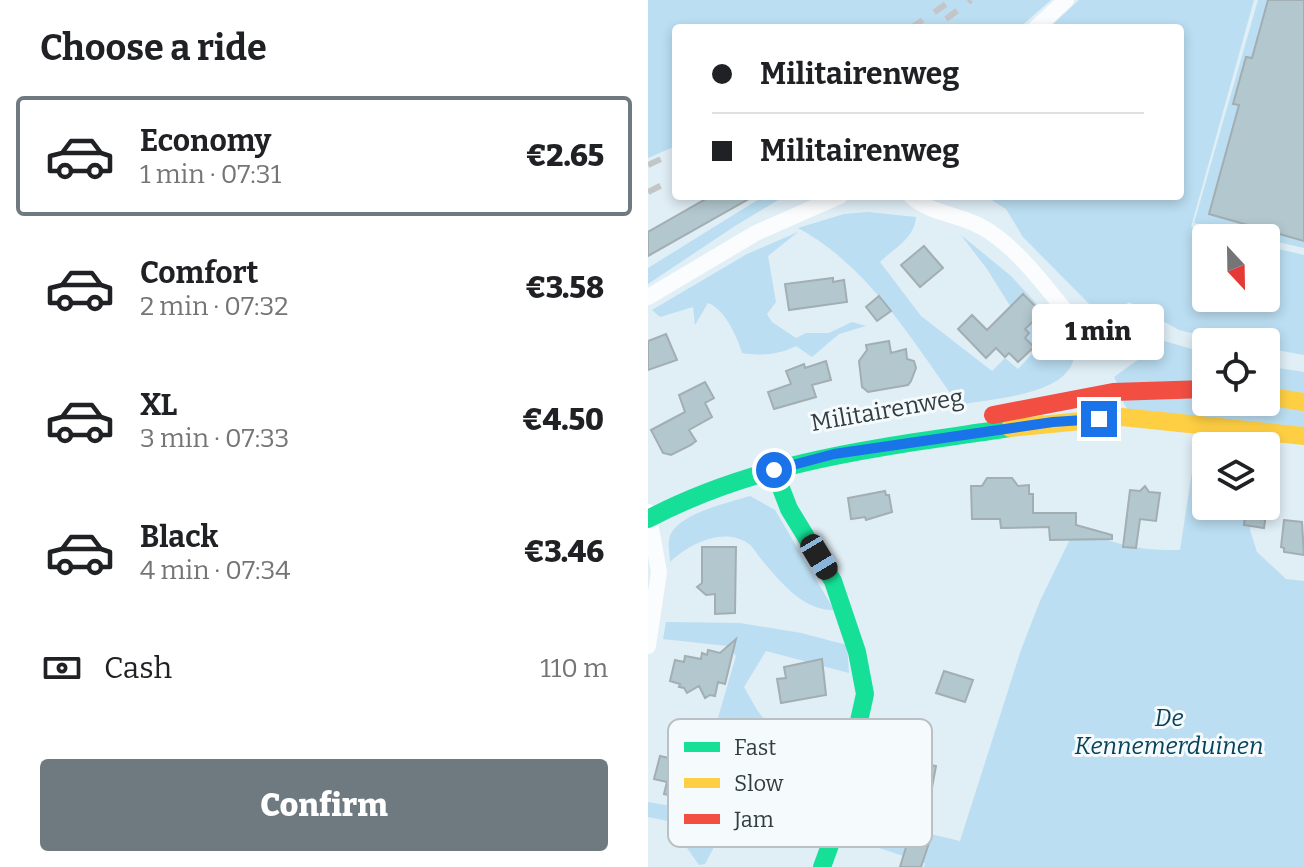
<!DOCTYPE html>
<meta charset="utf-8">
<style>
body{margin:0;font-family:Bitter,serif;background:#f6f6f6;color:#202124;height:100vh;display:flex;flex-direction:column;font-size:30px;white-space:nowrap}
*{box-sizing:border-box;margin:0}
p{font-size:26px;color:#757577}
.icon{flex:none;width:44px;height:44px;fill:none;stroke:currentColor;stroke-width:2;stroke-linecap:round;stroke-linejoin:round}
.map{position:relative;flex:1;overflow:hidden}
.sheet{display:flex;flex-direction:column;background:#fff;width:648px}
.sheet>*{flex:none}
.banner{position:absolute;left:24px;top:24px;width:512px;height:176px;border-radius:8px;box-shadow:0 4px 12px #0003;display:grid;align-content:center;height:176px;padding:0 40px;background:#fff}
.needle{width:52px;rotate:158deg}
.fabs{position:absolute;left:544px;top:224px;display:grid;gap:16px}
.fabs a{display:grid;place-items:center;width:88px;height:88px;border-radius:8px;background:#fff;box-shadow:0 4px 12px #0003;font-size:40px}
.end{position:absolute;width:36px;height:36px;margin:-18px;border:10px solid #1a73e8;background:#fff;box-shadow:0 0 0 4px #fff}
.from{border-radius:50%}
.bubble{position:absolute;height:56px;border-radius:8px;background:#fff;box-shadow:0 4px 12px #0003;font-size:26px;font-weight:800;line-height:56px;text-align:center}
.car{position:absolute;width:24px;height:48px;margin:-24px -12px;border-radius:10px;box-shadow:0 0 6px 2px #0007;background:linear-gradient(#222 24%,#8ab4d8 0 40%,#222 0 76%,#8ab4d8 0 86%,#222 0)}
.banner b{display:flex;align-items:center;gap:28px;height:76px;font-size:30px}
.banner b+b{border-top:2px solid #e0e0e0}
.banner i{width:20px;height:20px;background:#202124}
ul{padding:0;list-style:none}
li{display:flex;align-items:center;gap:24px;height:120px;margin:0 16px 12px;padding:0 24px;border:4px solid transparent;border-radius:8px}
li div{flex:1}
li b{display:block;font-size:30px}
li em{font-style:normal;font-weight:800}
li.current{border-color:#6f7a80}
li>.icon{width:72px;height:72px;stroke-width:1.5}
h2{padding:0 40px;font-size:36px;line-height:96px}
.pay{display:flex;align-items:center;gap:20px;height:88px;padding:0 40px;font-size:30px}
.pay p{margin-inline-start:auto}
.button{display:flex;gap:16px;margin-top:auto;padding:16px 40px}
.button a{flex:1;height:92px;border-radius:8px;background:#6f7a80;color:#fff;font-size:32px;font-weight:800;line-height:92px;text-align:center}
main{display:flex;flex:1;min-height:0}
.map>svg:first-child{display:block}
.green{fill:#bbdef2}
.building{fill:#b2c8ce;stroke:#a2aeb2;stroke-width:2}
.lines{fill:none;stroke-linecap:round;stroke-linejoin:round}
.street{stroke:#fafcfe;stroke-width:16}
.fast{stroke:#16e098;stroke-width:18}
.slow{stroke:#ffcf43;stroke-width:18}
.jam{stroke:#f24e42;stroke-width:18}
.rail{stroke:#c3c6c8;stroke-width:6;stroke-dasharray:14 14;stroke-linecap:butt}
.route{stroke:#1a73e8;stroke-width:10}
.labels{text-anchor:middle;dominant-baseline:central;stroke-width:6;stroke-linejoin:round;paint-order:stroke}
.street-label{font-size:24px;fill:#323c41;stroke:#f5fafd}
.park-label{font-size:24px;font-style:italic;fill:#08425a;stroke:#f5fafd}
.key{fill:#f5fafd;stroke:#bac1c5;stroke-width:2}
.key-label{font-size:22px;fill:#323c41}
</style>
<main>
<section class="sheet">
<h2>Choose a ride</h2>
<ul>
<li class="current"><svg class="icon" aria-label="car" viewBox="0 0 24 24"><path d="M5 17H2v-5l4-1 3-4h7l3 4 3 1v5h-3M9 17h6M6 11h13"/><circle cx="7" cy="17" r="2"/><circle cx="17" cy="17" r="2"/></svg><div><b>Economy</b><p>1 min · 07:31</p></div><em>€2.65</em></li>
<li><svg class="icon" aria-label="car" viewBox="0 0 24 24"><path d="M5 17H2v-5l4-1 3-4h7l3 4 3 1v5h-3M9 17h6M6 11h13"/><circle cx="7" cy="17" r="2"/><circle cx="17" cy="17" r="2"/></svg><div><b>Comfort</b><p>2 min · 07:32</p></div><em>€3.58</em></li>
<li><svg class="icon" aria-label="car" viewBox="0 0 24 24"><path d="M5 17H2v-5l4-1 3-4h7l3 4 3 1v5h-3M9 17h6M6 11h13"/><circle cx="7" cy="17" r="2"/><circle cx="17" cy="17" r="2"/></svg><div><b>XL</b><p>3 min · 07:33</p></div><em>€4.50</em></li>
<li><svg class="icon" aria-label="car" viewBox="0 0 24 24"><path d="M5 17H2v-5l4-1 3-4h7l3 4 3 1v5h-3M9 17h6M6 11h13"/><circle cx="7" cy="17" r="2"/><circle cx="17" cy="17" r="2"/></svg><div><b>Black</b><p>4 min · 07:34</p></div><em>€3.46</em></li>
</ul>
<div class="pay"><svg class="icon" aria-label="cash" viewBox="0 0 24 24"><path d="M3 7h18v10H3z"/><circle cx="12" cy="12" r="2"/></svg>Cash<p>110 m</p></div>
<div class="button"><a>Confirm</a></div>
</section>
<div class="map">
<svg width="656" height="867" viewBox="0 0 656 867">
<rect width="100%" height="100%" fill="#e0eef6"/>
<!-- green -->
<path class="green" d="M0,0h403l-32,28h-343v118l-28,12z
M431,0h175l-63,227 44,11h-29v60h60v-52l38,9v100l-38,-7v-6h-37l-50,-12 -50,-28 -24,18 -82,-83 -17,-28 -21,-13h195v-168h-131z
M610,0h46v248l-110,-25z
M116,196h21l-50,30 -87,58v-16z
M220,212l48,5c-1,21 -23,32 -36,45l41,54 71,55 13,-13 13,11 14,-15 -13,-34 -32,-51 -26,-34 50,41 64,69c-1,6 -1,14 -3,19 -14,32 -83,35 -113,41 -47,-64 -89,-138 -161,-177l46,-14z
M150,232l-30,24 8,46 -9,12 5,8 24,16 10,-5h23l23,-11 14,4 -27,8 -27,23 -16,-11c-18,9 -34,10 -54,7 -4,-15 -18,-45 -34,-50l-13,22 -2,-18 -33,10 -8,-7 95,-56z
M516,341l42,12v27l-87,7 -5,-10z
M618,366l38,6v22l-38,-6z
M558,396v6h50l48,7v19l-176,-18 -6,-10z
M544,472l14,2v32h49l-5,24 7,22 29,27 18,2v286h-380l1,-4 -83,-27 8,-25 17,8 93,22 61,-191 19,-49 31,-64 18,-6c32,17 55,19 91,19z
M102,496l25,14 59,100c-31,1 -55,-30 -73,-51 -4,-5 -8,-12 -12,-15 -25,-18 -60,0 -79,18 0,-8 -3,-18 0,-26 9,-23 58,-33 80,-40z
M18,622l74,1 61,10 46,12 2,28 -83,-22 -22,36 13,23 27,35c-30,9 -73,32 -75,68l10,3 -6,33 -8,15 -6,1 -31,-44 -20,-4v-15l39,7 5,-2 44,-151 -9,-10 -64,-7z"/>
<!-- building -->
<path class="building" d="M620,0h36v241l-95,-27 30,-109 -6,-1 13,-47 6,1z
M63,196h43l-106,60v-24z
M276,246l19,22 -23,19 -19,-22z
M185,278v4l11,-2 3,22 -58,8 -4,-26z
M375,294l19,19 -17,16 4,4 -4,5 9,9 -16,15 -9,-9 -4,4 -9,-9 -10,10 -28,-29 14,-14 15,15z
M231,296l12,15 -14,10 -11,-14z
M18,334l11,26 -29,10v-29z
M241,341l2,12 15,-4 1,10 7,2 2,7 -5,13 -3,4 -40,7 -6,-5 -3,-26 8,-11 -1,-5z
M178,361l5,19 -19,5 4,12 -42,12 -6,-17 23,-8 -5,-13 18,-7 1,4z
M57,382l9,16 -9,5 7,14 -23,13 7,11 -5,4 -20,10 -8,-2 -12,-23 34,-18 -6,-17z
M339,478h25l6,8 11,-1v9h4v19h43v12l36,10v4l-62,1 -1,-13 -48,1 -1,-9h-28l-1,-33h11z
M497,486l4,6 11,1 -4,28 -16,-2 -4,29 -13,-1 7,-57 10,1z
M237,491l1,4h3l3,17 -26,8 -1,-3 -14,2 -3,-21z
M598,506l21,1 -3,21 -20,-3z
M636,520l18,2 2,33 -20,-3v-4l-3,-1z
M54,547h34l-1,66 -20,1v-20l-9,1 -9,-8 5,-4z
M88,639l-11,45 -7,-2 -3,14 -5,-1 -5,3 -6,-12 -12,7 -3,-5 -5,-1 1,-3 -10,-3 5,-21 9,2 1,-6 16,3 1,-6 5,2 1,-5 12,3z
M174,659l4,36 -45,8 -4,-24 9,-1 -2,-11z
M296,671l29,9 -8,22 -29,-9z
M24,744l15,4 -3,13 17,5 -8,35 -29,-7 3,-12 -13,-3 6,-23 9,2z
M248,758l40,8 -8,43 -9,-2 -3,13 -15,-3 4,-19 -3,-1 3,-16 -13,-2z
M262,834l20,6 -9,27h-21z"/>
<g class="lines">
<!-- street -->
<path class="street" d="M388,28l30,-28
M263,196c18,17 45,18 67,29 42,21 76,74 107,110
M0,297l108,-64 84,-37
M0,512l11,60 -11,74"/>
<!-- fast -->
<path class="fast" d="M126,470l15,39 44,72 24,71 8,42 -32,143 -11,30
M0,519c114,-60 237,-72 362,-91"/>
<!-- slow -->
<path class="slow" d="M618,396l38,6
M362,428l112,-11 182,19"/>
<!-- jam -->
<path class="jam" d="M345,415l120,-23 93,-3"/>
<!-- rail -->
<path class="rail" d="M298,19l25,-19
M263,28l41,-28
M0,165l28,-13
M0,192l28,-14"/>
</g>
<g class="lines">
<!-- route -->
<path class="route" d="M126,470l60,-16 219,-32 46,-3"/>
</g>
<g class="labels">
<!-- street labels -->
<g class="street-label">
<text transform="translate(239 410) rotate(-10)">Militairenweg</text>
</g>
<!-- park labels -->
<g class="park-label">
<text x="521" y="718">De<tspan x="521" dy="28">Kennemerduinen</tspan></text>
</g>
</g>
<!-- legend -->
<rect x="20" y="719" width="264" height="128" rx="12" class="key"/>
<rect x="36" y="742" width="36" height="10" fill="#16e098"/>
<rect x="36" y="778" width="36" height="10" fill="#ffcf43"/>
<rect x="36" y="814" width="36" height="10" fill="#f24e42"/>
<g class="key-label">
<text x="86" y="755">Fast</text>
<text x="86" y="791">Slow</text>
<text x="86" y="827">Jam</text>
</g>
</svg>
<div class="fabs">
<a><svg class="needle" viewBox="-14 -14 28 28"><path d="M0-13l5 13h-10z" fill="#e53935"/><path d="M0 13l5-13h-10z" fill="#757577"/></svg></a>
<a><svg class="icon" aria-label="locate" viewBox="0 0 24 24"><circle cx="12" cy="12" r="6"/><path d="M12 2v4M12 18v4M2 12h4M18 12h4"/></svg></a>
<a><svg class="icon" aria-label="layers" viewBox="0 0 24 24"><path d="M12 4l9 5-9 5-9-5zM3 14l9 5 9-5"/></svg></a>
</div>
<i class="end from" style="left:126px;top:470px"></i>
<i class="end" style="left:451px;top:419px"></i>
<div class="bubble" style="left:384px;top:304px;width:132px">1 min</div>
<i class="car" style="left:171px;top:557px;rotate:149deg"></i>
<div class="banner">
<b><i class="from"></i>Militairenweg</b>
<b><i></i>Militairenweg</b>
</div>
</div>
</main>
